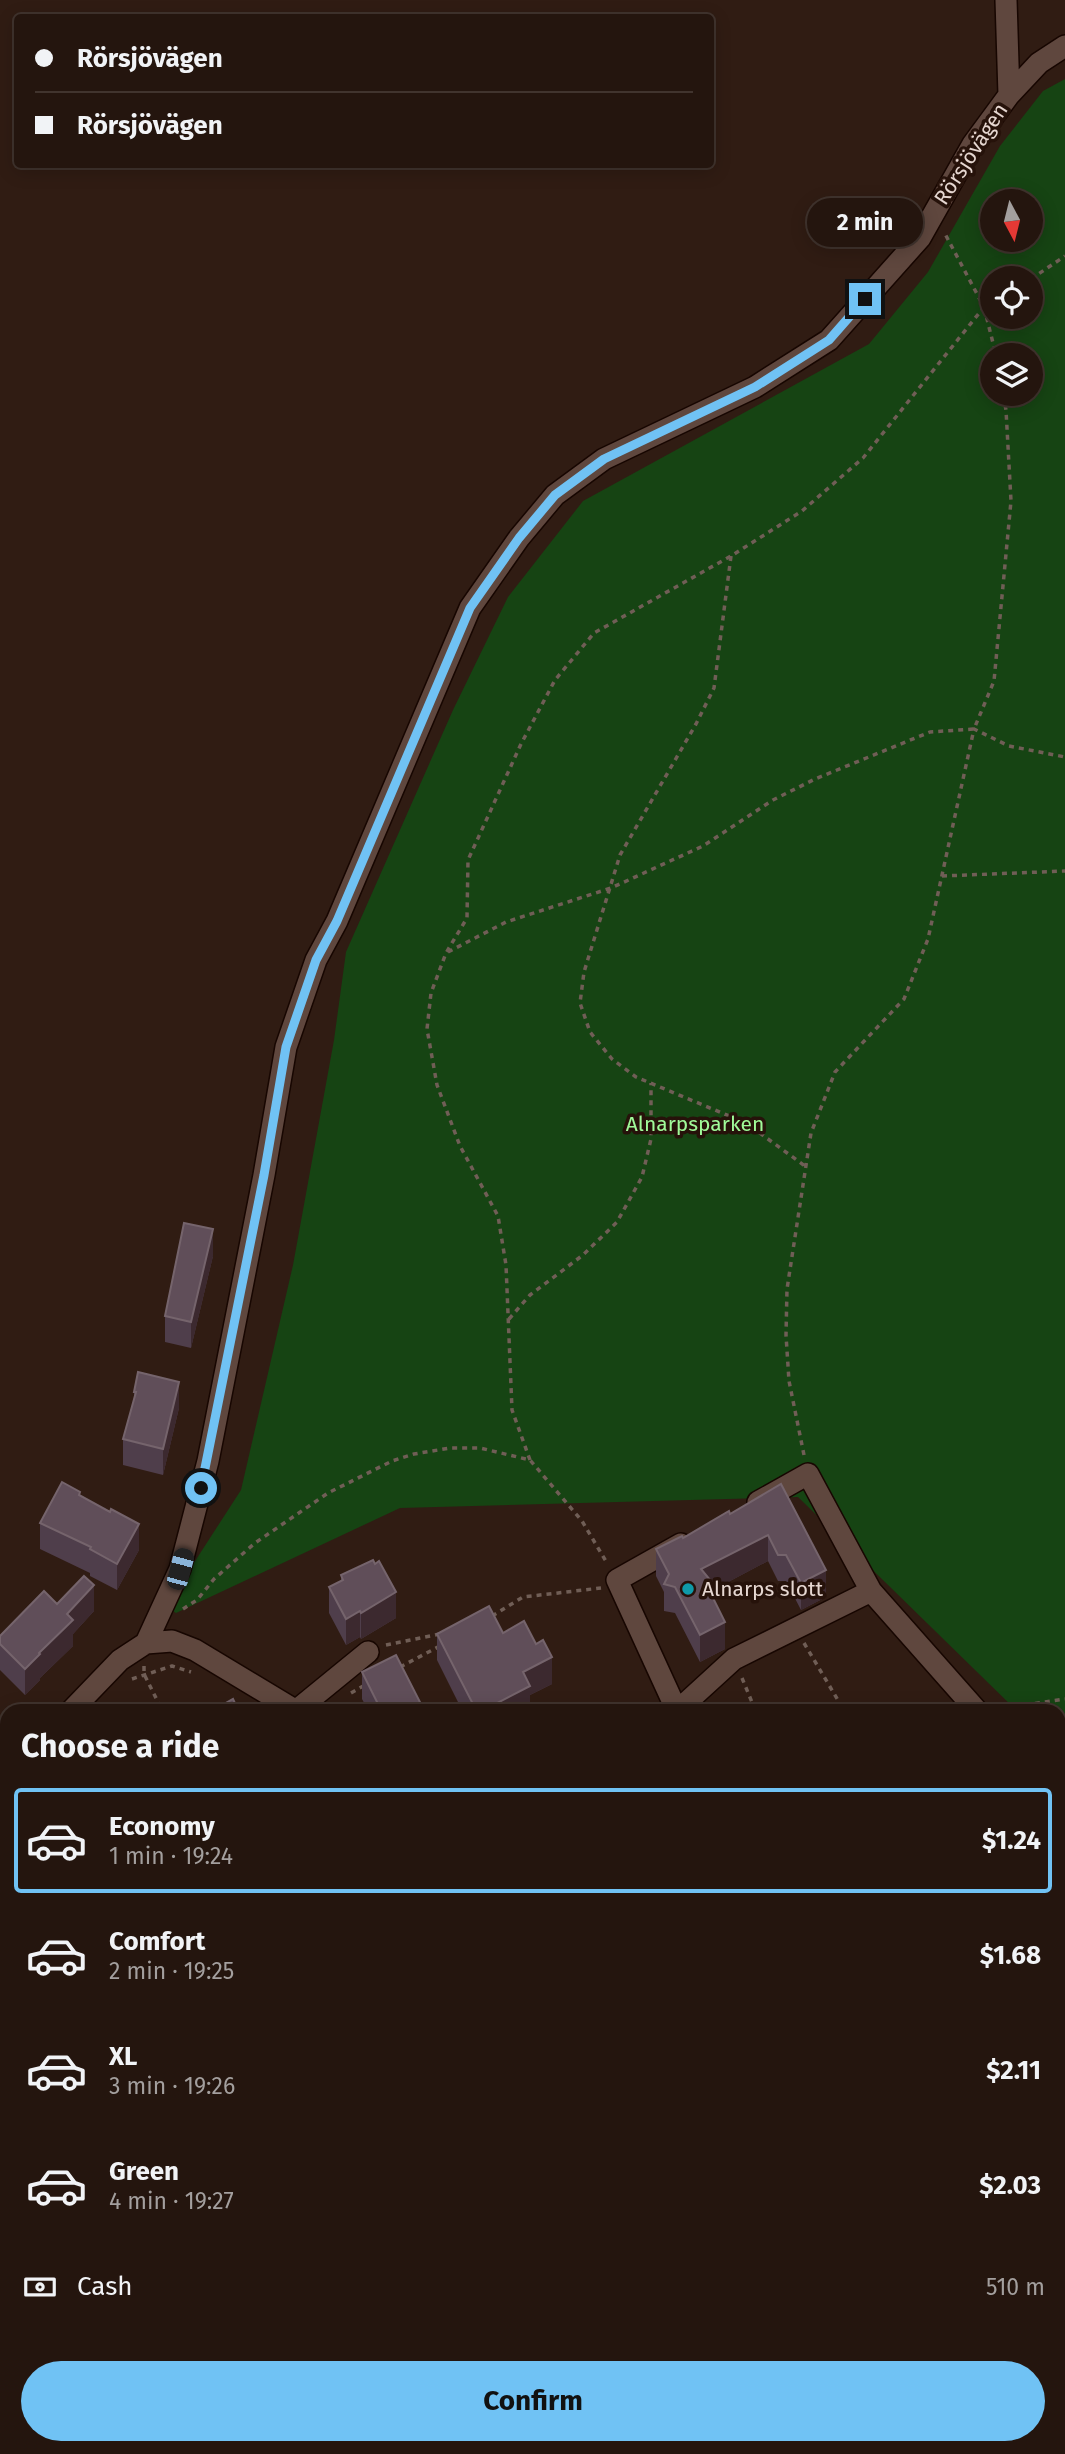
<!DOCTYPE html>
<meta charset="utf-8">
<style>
body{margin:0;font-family:"Fira Sans",sans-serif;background:#30221c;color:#f1f3f6;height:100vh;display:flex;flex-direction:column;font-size:26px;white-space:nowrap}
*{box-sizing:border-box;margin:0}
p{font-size:23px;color:#a39f9e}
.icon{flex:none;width:38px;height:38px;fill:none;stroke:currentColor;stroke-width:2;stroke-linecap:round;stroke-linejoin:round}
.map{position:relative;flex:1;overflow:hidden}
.panel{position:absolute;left:0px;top:1704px;width:1066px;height:751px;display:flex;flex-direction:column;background:#24150e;border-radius:21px 21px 0 0;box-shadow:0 4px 18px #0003,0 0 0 2px #41342e}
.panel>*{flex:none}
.top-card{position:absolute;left:14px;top:14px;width:700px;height:154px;border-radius:7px;box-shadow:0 4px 18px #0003,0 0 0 2px #41342e;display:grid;align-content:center;height:154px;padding:0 21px;background:#24150e}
.needle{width:46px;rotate:173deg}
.tools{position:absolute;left:980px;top:189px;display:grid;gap:14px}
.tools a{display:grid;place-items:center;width:63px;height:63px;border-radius:50%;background:#24150e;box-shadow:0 4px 18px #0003,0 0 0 2px #41342e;font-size:35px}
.end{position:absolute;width:32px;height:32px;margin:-16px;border:9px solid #70c2f4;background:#111;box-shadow:0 0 0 4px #111}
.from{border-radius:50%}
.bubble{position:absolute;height:49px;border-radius:24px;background:#24150e;box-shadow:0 4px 18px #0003,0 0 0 2px #41342e;font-size:23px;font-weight:700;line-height:49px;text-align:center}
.car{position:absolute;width:21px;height:42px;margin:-21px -10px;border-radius:9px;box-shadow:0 0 5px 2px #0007;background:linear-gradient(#222 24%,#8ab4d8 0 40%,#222 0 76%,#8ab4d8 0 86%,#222 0)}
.top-card b{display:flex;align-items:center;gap:24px;height:66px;font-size:26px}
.top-card b+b{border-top:2px solid #41342e}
.top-card i{width:18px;height:18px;background:#f1f3f6}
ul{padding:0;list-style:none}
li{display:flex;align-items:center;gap:21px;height:105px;margin:0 14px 10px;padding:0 7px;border:4px solid transparent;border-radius:7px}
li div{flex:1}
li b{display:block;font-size:26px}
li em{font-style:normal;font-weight:700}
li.selected{border-color:#70c2f4}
li>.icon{width:63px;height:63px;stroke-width:1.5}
h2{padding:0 21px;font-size:32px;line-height:84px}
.pay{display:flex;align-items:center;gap:18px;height:77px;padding:0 21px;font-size:26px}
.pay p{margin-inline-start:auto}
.cta{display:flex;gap:14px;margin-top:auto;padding:14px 21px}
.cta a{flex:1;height:80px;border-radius:42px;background:#70c2f4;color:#111;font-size:28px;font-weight:700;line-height:80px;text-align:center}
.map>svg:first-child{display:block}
.green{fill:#164413;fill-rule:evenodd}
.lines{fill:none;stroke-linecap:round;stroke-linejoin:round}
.minor-casing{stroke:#170601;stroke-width:24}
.path{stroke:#705e56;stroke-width:3.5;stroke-dasharray:5 5;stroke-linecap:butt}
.minor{stroke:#5f473e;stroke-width:21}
.wall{fill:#4f3e4b}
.shaded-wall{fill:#3c292f}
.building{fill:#604e59;stroke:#75646c;stroke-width:2}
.route{stroke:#70c2f4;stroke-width:9}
.culture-dot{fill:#0f9aa8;stroke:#26120a;stroke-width:2.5}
.labels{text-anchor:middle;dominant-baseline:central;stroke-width:7;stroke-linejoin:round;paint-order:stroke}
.street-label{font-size:21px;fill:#e6d7d1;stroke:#26120a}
.park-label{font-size:21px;fill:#a0fa99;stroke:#26120a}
.poi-label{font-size:21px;fill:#e6d7d1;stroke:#26120a;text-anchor:start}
</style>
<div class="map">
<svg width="1065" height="2454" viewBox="0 0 1065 2454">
<rect width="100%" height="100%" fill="#301c13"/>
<!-- green -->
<path class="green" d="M1065,79v1676l-6,-4v-39l-42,-1 -219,-214 -398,11 -224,105 -10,-7 75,-116 52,-225 41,-225 12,-88 107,-242 55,-113 75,-96 286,-157 59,-72 72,-126 43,-55zM992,201h39v39h-39zM992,278h39v39h-39zM992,355h39v39h-39z"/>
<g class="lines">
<defs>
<path id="minor" d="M1006,0l3,95
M758,1502l50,-28 63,117 107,121
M146,1643l34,-74 28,-108 56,-286 22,-128 30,-87 21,-39 133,-313 49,-70 36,-43 49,-36 151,-72 74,-47 91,-102 53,-94 36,-49 30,-32 26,-17
M297,1710l71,-58
M677,1711l-60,-131 64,-36
M70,1712l50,-52 26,-17 26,-2 23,9 103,62
M676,1712l58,-53 137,-68
M1059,1781l6,4
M0,1787l7,-8
M0,1939l7,14
M1059,2125l6,1
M0,2155l7,-3
M0,2297l7,-21
M503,2454v-6"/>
</defs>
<!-- minor casing -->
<use href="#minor" class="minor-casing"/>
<!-- path -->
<path class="path" d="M1031,279l34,-23
M992,302l-8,5 12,48
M731,556l-17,132 -18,36 -76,131 -36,117 -4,31 10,29 22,27 24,18 110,46 59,43
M942,876l123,-5
M448,952l58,-30 105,-34 92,-42 70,-46 42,-21 115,-47 44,-3 20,-48 17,-180 -5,-91 -3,-16
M509,1319l21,-24 53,-40 34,-33 25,-45 9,-38v-56
M804,1455l-15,-74 -3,-46 1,-46 24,-156 24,-61 69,-73 24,-60 46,-210 35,17 56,11
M530,1460l-18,-50 -6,-145 -8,-49 -38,-70 -23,-61 -10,-56 4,-36 15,-40 21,-35 1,-58 53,-116 34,-64 39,-47 137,-77 71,-45 61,-53 121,-151 -40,-75
M183,1609l14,-9 17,-21 41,-36 73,-50 64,-32 22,-7 36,-6h30l50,12 52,61 25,42
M492,1616l31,-19 78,-9
M804,1643l41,69
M386,1645l54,-11
M144,1666v8l19,38
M400,1667l40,-21
M742,1678l14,34
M132,1679l40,-13 19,6
M351,1693l14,-8
M1017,1712l15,-8 33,-5
M0,1818l7,-8
M1059,1915l6,-2
M1059,1981l6,5
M1059,2155h6
M0,2353l7,-1
M848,2448l1,6"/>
<!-- minor -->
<use href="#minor" class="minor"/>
</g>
<!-- wall -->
<path class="wall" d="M213,1256l-22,92 -26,-6v-26z
M134,1392l45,16 -16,67 -40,-10v-26l11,-38z
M781,1484l45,113 -25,13 -15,-29h-8l-10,-20 -53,28v14l10,46 -25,13 -25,-49 -11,-2v-19l-8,-16v-27l27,-11 47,-24z
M80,1496l59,54 -22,40 -27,-14v-3l-50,-24v-26z
M341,1575l55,43 -35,21 -1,-2 -14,8 -17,-32v-26l12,-6z
M57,1604l37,7 -21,23v12l-33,32v2l-15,15 -25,-25v-34z
M503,1633l49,51 -22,11v17h-67l-26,-52v-26z
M362,1672l63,40h-56l-7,-13z
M7,1892v36l-6,-12v-21z
M0,2074l7,13v52l-7,-13z
M12,2448h22l-1,6 -21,-1z"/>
<!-- shaded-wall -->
<path class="shaded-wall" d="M213,1229v27l-22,92v-26z
M179,1382v26l-16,67v-26z
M139,1524v26l-22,40v-26z
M768,1535v26l-53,28v23l-14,-43z
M826,1570v27l-25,13v-27z
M94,1585v26l-21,23v12l-33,32v2l-15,15v-26l42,-55z
M396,1592v26l-35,21v-26z
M360,1611v26l-14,8v-26z
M725,1622v27l-25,13v-27z
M552,1657v27l-22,11v17h-50l43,-40z
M7,2057v7l-7,4v-7z"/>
<!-- building -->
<path class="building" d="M184,1223l29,6 -22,93 -26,-6z
M138,1372l41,10 -16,67 -40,-10 13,-47h-2z
M62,1482l18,10 -1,3 31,17 1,-3 28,15 -22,40 -27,-15 1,-2 -51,-24z
M781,1484l45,86 -25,13 -15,-28h-8l-10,-20 -67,34 14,17 -4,8 14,28 -25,13 -25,-48 -11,-3 5,-10 -13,-25 26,-13 1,2 46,-27 1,3z
M373,1560l2,4 4,-3 17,31 -35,21 -1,-2 -14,8 -17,-32 14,-7 -2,-5z
M84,1576l10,9 -27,29 6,6 -34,33 1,1 -15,15 -25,-25v-8l44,-45 13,13z
M489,1606l14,27 21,-12 12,23 7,-4 9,17 -29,15 7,14 -50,26h-3l-40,-78z
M396,1655l29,57h-43l-20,-40z
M233,1699l6,13h-29z
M7,1892v16l-6,-13z
M0,2032l7,13v12l-7,4z
M0,2074l7,13v45l-7,-13z"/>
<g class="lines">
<!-- route -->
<path class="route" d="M201,1488l63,-313 22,-128 30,-87 21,-39 133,-313 49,-70 36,-43 49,-36 151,-72 74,-47 36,-41"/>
</g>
<!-- markers -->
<circle class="culture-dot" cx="688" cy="1589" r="7"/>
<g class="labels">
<!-- street labels -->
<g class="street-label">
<text transform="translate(971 154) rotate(-57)">Rörsjövägen</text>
</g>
<!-- park labels -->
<g class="park-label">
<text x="695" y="1124">Alnarpsparken</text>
</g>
<!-- poi labels -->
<g class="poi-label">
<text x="702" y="1589">Alnarps slott</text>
</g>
</g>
</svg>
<div class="tools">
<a><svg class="needle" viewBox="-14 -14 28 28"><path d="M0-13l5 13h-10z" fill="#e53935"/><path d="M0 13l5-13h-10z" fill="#a39f9e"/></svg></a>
<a><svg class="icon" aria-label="locate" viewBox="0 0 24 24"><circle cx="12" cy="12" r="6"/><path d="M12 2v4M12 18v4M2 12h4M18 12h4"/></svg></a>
<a><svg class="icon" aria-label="layers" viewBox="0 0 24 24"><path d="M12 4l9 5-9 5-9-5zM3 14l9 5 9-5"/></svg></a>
</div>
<i class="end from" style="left:201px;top:1488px"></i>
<i class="end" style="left:865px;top:299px"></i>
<div class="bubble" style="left:807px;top:198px;width:116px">2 min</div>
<i class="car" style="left:180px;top:1569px;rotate:15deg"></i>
<div class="top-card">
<b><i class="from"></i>Rörsjövägen</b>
<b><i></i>Rörsjövägen</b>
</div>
<section class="panel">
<h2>Choose a ride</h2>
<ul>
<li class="selected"><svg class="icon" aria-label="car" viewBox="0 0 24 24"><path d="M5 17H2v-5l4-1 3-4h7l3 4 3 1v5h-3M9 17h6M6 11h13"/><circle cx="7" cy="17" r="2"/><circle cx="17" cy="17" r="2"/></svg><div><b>Economy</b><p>1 min · 19:24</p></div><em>$1.24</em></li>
<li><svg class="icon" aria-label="car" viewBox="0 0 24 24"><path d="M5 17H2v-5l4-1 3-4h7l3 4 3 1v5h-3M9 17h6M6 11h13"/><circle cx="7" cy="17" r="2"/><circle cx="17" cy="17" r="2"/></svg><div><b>Comfort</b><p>2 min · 19:25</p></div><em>$1.68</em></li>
<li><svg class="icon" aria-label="car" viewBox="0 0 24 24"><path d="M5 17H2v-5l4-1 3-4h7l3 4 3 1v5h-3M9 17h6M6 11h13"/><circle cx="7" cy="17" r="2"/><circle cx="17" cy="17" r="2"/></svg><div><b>XL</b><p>3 min · 19:26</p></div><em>$2.11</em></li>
<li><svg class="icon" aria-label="car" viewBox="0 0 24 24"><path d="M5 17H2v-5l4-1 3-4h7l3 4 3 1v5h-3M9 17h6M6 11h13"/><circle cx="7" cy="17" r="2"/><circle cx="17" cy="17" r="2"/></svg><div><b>Green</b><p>4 min · 19:27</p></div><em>$2.03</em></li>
</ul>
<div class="pay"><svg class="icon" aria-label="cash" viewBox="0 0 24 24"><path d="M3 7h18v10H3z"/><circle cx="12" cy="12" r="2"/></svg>Cash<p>510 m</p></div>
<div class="cta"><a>Confirm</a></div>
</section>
</div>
